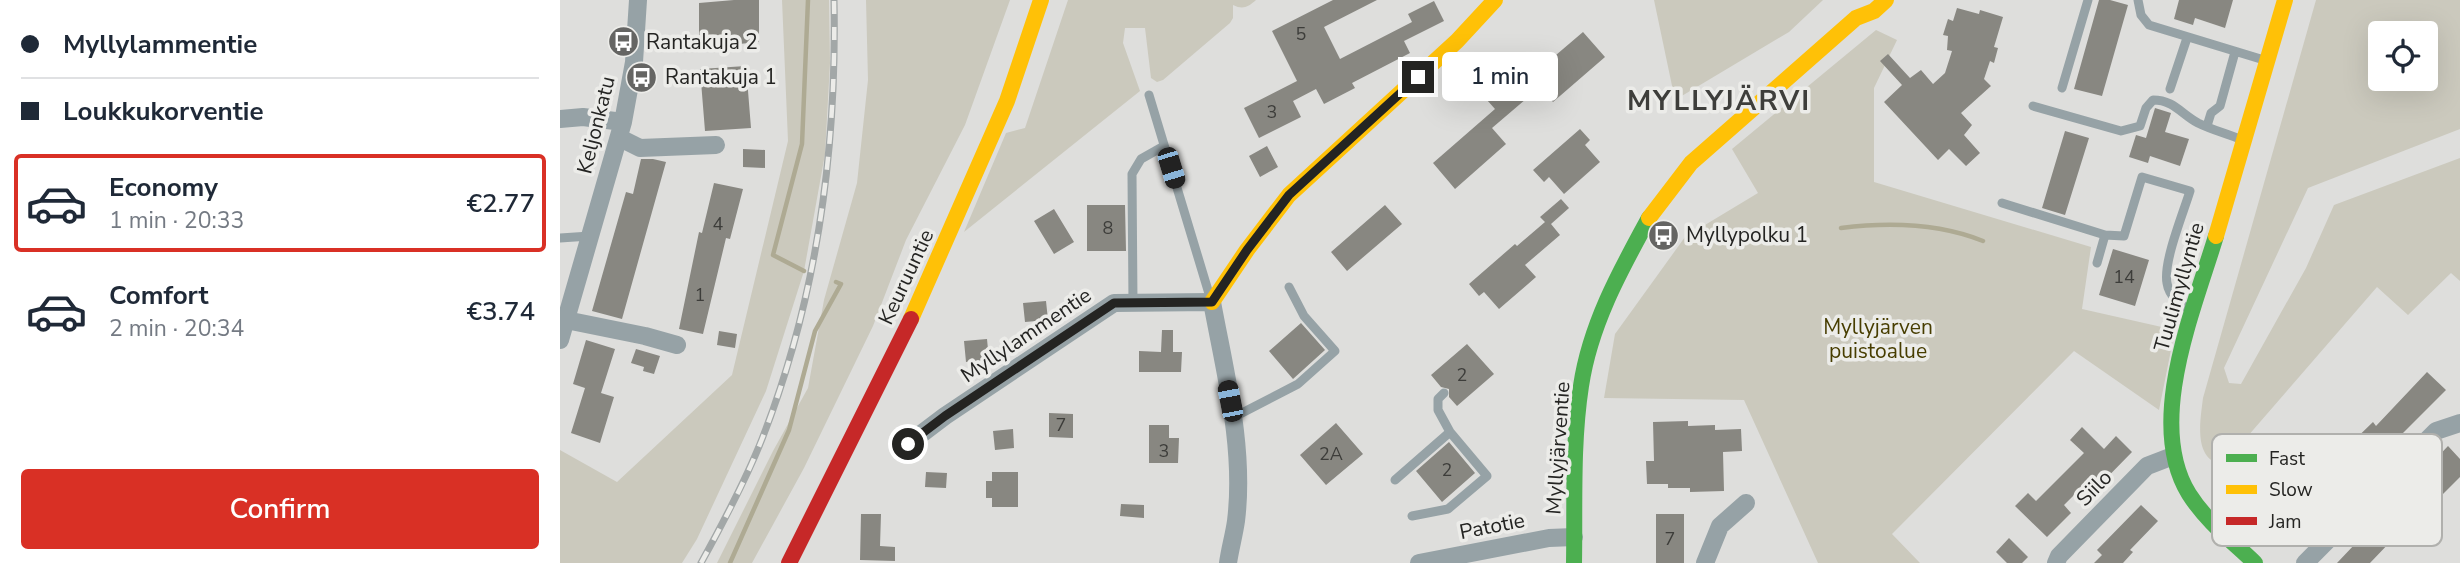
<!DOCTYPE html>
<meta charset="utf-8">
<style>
body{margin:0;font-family:"Nunito Sans",sans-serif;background:#f6f6f7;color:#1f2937;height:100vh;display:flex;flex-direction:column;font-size:26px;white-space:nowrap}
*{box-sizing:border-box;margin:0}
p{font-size:23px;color:#747a83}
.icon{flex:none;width:38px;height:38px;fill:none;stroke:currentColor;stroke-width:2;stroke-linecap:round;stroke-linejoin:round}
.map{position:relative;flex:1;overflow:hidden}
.sheet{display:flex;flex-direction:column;background:#fff;width:560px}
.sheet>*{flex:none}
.guide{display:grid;align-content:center;height:154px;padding:0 21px;background:#fff}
.tools{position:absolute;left:1808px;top:21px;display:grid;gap:14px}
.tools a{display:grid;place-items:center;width:70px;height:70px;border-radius:7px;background:#fff;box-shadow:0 7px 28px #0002;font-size:35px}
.end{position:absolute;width:32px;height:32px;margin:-16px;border:9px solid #242422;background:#fff;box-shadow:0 0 0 4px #fff}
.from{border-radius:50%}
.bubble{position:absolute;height:49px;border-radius:7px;background:#fff;box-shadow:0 7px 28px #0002;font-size:23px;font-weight:600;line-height:49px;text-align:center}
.car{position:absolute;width:21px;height:42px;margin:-21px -10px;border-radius:9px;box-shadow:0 0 5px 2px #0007;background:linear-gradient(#222 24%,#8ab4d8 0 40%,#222 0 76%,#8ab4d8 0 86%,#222 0)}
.guide b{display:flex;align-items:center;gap:24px;height:66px;font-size:26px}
.guide b+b{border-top:2px solid #e0e1e3}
.guide i{width:18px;height:18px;background:#1f2937}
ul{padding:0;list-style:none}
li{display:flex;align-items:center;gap:21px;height:98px;margin:0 14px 10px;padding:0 7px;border:4px solid transparent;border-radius:7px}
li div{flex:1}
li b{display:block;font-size:26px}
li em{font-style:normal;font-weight:600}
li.on{border-color:#d93025}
li>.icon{width:63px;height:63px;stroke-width:1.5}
.action{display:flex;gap:14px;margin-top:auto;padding:14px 21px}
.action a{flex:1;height:80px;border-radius:7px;background:#d93025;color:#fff;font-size:28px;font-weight:600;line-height:80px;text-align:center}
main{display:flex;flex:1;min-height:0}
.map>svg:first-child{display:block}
.green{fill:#cbc9bd;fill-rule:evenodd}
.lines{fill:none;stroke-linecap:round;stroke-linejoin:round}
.stream{stroke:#aeaa93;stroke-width:4.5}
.building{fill:#888781}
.lane{stroke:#96a2a6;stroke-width:9}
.street{stroke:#96a2a6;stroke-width:18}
.fast{stroke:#4caf50;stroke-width:16}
.slow{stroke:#ffc107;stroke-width:16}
.jam{stroke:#c62828;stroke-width:16}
.rail-casing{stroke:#a2a7a7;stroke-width:7}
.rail{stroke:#ecece9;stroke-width:4.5;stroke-dasharray:13;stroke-linecap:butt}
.route{stroke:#242422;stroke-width:9}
.labels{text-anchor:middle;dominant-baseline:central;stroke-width:7;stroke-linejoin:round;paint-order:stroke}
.number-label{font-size:18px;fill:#3d3d3a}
.poi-label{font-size:21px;fill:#242422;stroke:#ecece9;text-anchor:start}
.street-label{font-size:21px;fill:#242422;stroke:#ecece9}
.park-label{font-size:21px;fill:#473d00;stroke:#ecece9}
.district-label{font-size:28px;font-weight:bold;letter-spacing:2px;fill:#3e3e3b;stroke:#ecece9}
.key{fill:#ecece9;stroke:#b0b0ad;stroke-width:2}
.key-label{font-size:19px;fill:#242422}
</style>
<main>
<section class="sheet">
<div class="guide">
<b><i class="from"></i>Myllylammentie</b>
<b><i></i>Loukkukorventie</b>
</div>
<ul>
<li class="on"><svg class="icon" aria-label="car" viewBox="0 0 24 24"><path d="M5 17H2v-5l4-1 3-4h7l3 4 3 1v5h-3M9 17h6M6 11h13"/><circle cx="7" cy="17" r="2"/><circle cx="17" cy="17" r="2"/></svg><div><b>Economy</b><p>1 min · 20:33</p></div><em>€2.77</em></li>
<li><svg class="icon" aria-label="car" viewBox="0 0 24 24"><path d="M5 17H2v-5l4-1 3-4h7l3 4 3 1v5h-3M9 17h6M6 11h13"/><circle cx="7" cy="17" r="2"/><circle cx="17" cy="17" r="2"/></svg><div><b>Comfort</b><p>2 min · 20:34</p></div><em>€3.74</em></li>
</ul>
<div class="action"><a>Confirm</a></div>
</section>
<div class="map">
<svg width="1900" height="563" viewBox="0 0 1900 563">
<rect width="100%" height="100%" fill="#dededc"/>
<!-- green -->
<path class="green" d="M222,0h47l1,63 -5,91 -21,117 -38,120 -69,148 -15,24h-122v-113l57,32 115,-107 56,-234z
M306,0h144l-45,125 -59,115 -33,86 -69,142 -52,95h-35l56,-112 35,-63 16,-88 33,-117 11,-103z
M508,0h188c-8,7 -13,10 -23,5v13l-3,5 -67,57 -6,2 -6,-4 -6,-50h-20l-2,15 17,48 -176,141 42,-99 19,-5z
M1094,0h169l-34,32 -114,68z
M1756,0h144v129l-152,59 -84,180 5,15 12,1 65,-116 28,-63 126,-47v123l-9,-8 -43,42 -31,-28 -156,180c-4,-3 -11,-7 -14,-11 -11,-14 -6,-41 -4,-58zM1820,33h46v46h-46z
M1316,30l21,10 -23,48v94l217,65 -9,62 93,21 -16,80 -85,-59 -182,183 28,29h-102l-74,-163 -140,-2 11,-64 70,-97 73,-44 -26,-44z"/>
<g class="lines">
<!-- stream -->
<path class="stream" d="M1281,228c48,-6 97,-5 142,13
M244,271l-31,-16 29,-111 6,-144
M170,563l59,-133 26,-99 26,-47 -5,-2"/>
</g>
<!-- building -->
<path class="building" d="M174,0h25v42l-60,6v-45z
M773,0h44l-53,27 16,32 72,-37 -4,-8 26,-13 10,20 -40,20 6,12 -58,30 3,5 -31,16 -8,-15 -23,12 8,16 -42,21 -15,-30 53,-27 -25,-50z
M1539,0h11l18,5 -26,91 -28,-7z
M1619,0h54l-8,28 -30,-10 -2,7 -19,-6z
M1397,8l22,6 1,-4 23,7 -9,30 4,1 -4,15 -4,-2 -6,18 7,7 -30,27 11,12 -8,10 16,18 -14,13 -17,-17 -11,11 -54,-58 18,-17 -22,-24 8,-7 22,24 11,-8 12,14 12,-11 7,-22 -5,-1 1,-14 -5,-1 5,-16 5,2z
M1023,32l22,25 -52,45 -13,-15 -48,41 14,16 -51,45 -22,-26 62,-54 -8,-9 28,-24 7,8z
M186,66l5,62 -46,3 -5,-62z
M1595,108l16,5 -6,19 24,7 -9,27 -30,-10 -2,7 -19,-6 7,-22 10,3z
M1020,129l10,11 -5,5 15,17 -36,32 -15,-17 -5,5 -11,-12z
M1505,131l24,7 -24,77 -23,-7z
M707,146l11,21 -18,10 -11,-21z
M183,149l22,1v18l-22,-1z
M81,159h12l13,3 -44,157 -30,-8 34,-119 7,2z
M154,183l29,6 -13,50 -4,-1 -23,96 -24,-5 20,-97 3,1z
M1001,199l8,9 -18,16 9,11 -35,30 11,12 -37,32 -15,-17 -5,4 -10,-12 46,-40 2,2 28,-24 -5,-5z
M527,205h38l1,46h-39z
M825,205l17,19 -55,47 -16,-19z
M494,209l20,33 -20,12 -20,-33z
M1553,249l36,11 -14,46 -36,-11z
M486,301l2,19 -23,2 -2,-19z
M741,323l24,27 -32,29 -24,-28z
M602,330h11v22h9l-1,20h-42v-21l22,1z
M159,331l18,3 -2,14 -18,-3z
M427,339l2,21 -23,2 -2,-21z
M26,340l29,9 -14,44 13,4 -14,46 -29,-10 14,-45 -12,-4z
M907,344l27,30 -37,32 -8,-9v-8l-8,-2 -10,-12z
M76,349l24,7 -6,18 -11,-3 1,-4 -13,-4z
M1867,372l19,18 -58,58 2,2 -93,94 -20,-20 68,-69 -3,-3 31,-30 3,4z
M489,413l24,1v24l-24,-1z
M1128,421v5l27,-1v5l26,-1 1,22 -19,1 1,39 -34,1v-4h-22v-4h-21l-1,-23h8l-1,-39z
M776,423l27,31 -37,31 -26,-30z
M589,425h20v13h10l-1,25h-29z
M1522,427l22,22 12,-13 16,16 -45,46 -8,-8 -15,15 7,8 -24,24 -32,-31 13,-13 8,8 48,-48 -14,-13z
M453,429l1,19 -19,2 -2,-19z
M889,442l26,31 -33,29 -26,-31z
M1888,446l12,13v18l-17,17 -4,-3 -69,72h-33z
M366,472l21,1 -1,15 -21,-1z
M432,472h26v35h-26v-9h-6v-17h6z
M561,504l23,1v13l-24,-2z
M1581,505l17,16 -28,29 3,2 -10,11h-29l8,-8 -5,-5z
M301,514h20l-1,32 15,1v14l-35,-1z
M1096,514h28v49h-28z
M1449,538l19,19 -6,6h-15l-11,-11z"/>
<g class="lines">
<!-- lane -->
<path class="lane" d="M1578,0l3,15 8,10 115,35
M1502,88l26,-88
M1610,89l17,-51
M589,95l61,202
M1473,106l88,25 19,-5 6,-18 7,-8c21,0 28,14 45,23 14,7 30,11 44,17
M1647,126l4,-13 9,-7 15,-54
M1442,203l103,32 19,1 18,-59 48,14c-7,23 -27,71 -23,92 2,14 14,22 25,28
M0,238l30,-2
M1537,263l8,-28
M573,303l-1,-129 9,-15 23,-13
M884,393l-6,6v11l12,22
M680,414l58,-30 37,-33 -31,-35 -15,-29
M835,480l55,-48 37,44 -39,33 -36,7"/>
<!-- street -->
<path class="street" d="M0,119l23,-2 40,5
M58,141h8l14,7 76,-3
M6,320l79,16 32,9
M0,340l63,-218 11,-60 4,-62
M348,444l37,-28 169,-113 98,-1c13,71 33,146 24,219 -2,14 -6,28 -8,42
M859,563l130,-25 25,-1
M1145,563l15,-37 26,-23
M1496,563l3,-7 88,-90 26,-10
M1745,563l131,-132 24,-8"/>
<!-- fast -->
<path class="fast" d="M1656,236c-22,73 -71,187 -27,258 17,27 43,47 66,69
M1014,563c1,-58 -2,-119 7,-177 9,-61 39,-115 68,-168"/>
<!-- slow -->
<path class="slow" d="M1089,218l42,-55 165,-145 18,-7 12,-11
M1656,236l69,-236
M652,302l35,-52 42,-55 168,-154 38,-41
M351,319l96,-218 34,-101"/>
<!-- jam -->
<path class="jam" d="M229,563l122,-244"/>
<defs>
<path id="rail" d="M141,563c22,-40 44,-81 61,-124 55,-140 75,-290 72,-439"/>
</defs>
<!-- rail casing -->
<use href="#rail" class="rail-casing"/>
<!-- rail -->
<use href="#rail" class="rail"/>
</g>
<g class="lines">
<!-- route -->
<path class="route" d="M348,444l37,-28 169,-113 98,-1 35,-52 42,-55 129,-118"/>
</g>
<!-- icons -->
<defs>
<symbol id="bus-disc" viewBox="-11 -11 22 22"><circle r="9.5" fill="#656563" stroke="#ecece9"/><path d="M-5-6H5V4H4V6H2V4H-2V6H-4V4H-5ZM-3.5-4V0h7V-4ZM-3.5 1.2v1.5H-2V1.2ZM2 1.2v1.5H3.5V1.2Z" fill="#fff"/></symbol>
</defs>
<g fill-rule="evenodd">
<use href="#bus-disc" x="46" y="24" width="35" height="35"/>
<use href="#bus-disc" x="64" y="60" width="35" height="35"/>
<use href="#bus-disc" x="1086" y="218" width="35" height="35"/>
</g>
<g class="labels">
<!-- number labels -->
<g class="number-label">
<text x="741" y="34">5</text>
<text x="712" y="112">3</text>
<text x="158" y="224">4</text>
<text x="548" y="228">8</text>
<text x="1564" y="277">14</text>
<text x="140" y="295">1</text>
<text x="902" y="375">2</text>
<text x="501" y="425">7</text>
<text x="604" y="451">3</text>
<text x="771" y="454">2A</text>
<text x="887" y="470">2</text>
<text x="1110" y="539">7</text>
</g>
<!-- poi labels -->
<g class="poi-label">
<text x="86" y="42">Rantakuja 2</text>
<text x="105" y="77">Rantakuja 1</text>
<text x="1126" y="235">Myllypolku 1</text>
</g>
<!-- street labels -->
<g class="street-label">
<text transform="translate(36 125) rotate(-76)">Keljonkatu</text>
<text transform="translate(346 277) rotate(-65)">Keuruuntie</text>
<text transform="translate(1619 287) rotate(-74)">Tuulimyllyntie</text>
<text transform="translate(466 335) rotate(-34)">Myllylammentie</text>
<text transform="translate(998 448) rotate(-86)">Myllyjärventie</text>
<text transform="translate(1534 488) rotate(-46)">Siilo</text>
<text transform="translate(932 526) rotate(-11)">Patotie</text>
</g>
<!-- park labels -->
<g class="park-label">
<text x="1318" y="327">Myllyjärven<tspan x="1318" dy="24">puistoalue</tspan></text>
</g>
<!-- district labels -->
<g class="district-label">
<text x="1159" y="101">MYLLYJÄRVI</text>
</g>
</g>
<!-- legend -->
<rect x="1652" y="434" width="230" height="112" rx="10" class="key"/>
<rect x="1666" y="454" width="31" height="8" fill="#4caf50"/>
<rect x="1666" y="485" width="31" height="9" fill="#ffc107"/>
<rect x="1666" y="517" width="31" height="8" fill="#c62828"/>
<g class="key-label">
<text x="1709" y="465">Fast</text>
<text x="1709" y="496">Slow</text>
<text x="1709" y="528">Jam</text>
</g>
</svg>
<div class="tools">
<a><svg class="icon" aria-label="locate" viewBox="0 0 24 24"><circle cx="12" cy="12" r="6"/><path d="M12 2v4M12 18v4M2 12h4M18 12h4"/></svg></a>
</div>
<i class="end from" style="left:348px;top:444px"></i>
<i class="end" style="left:858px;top:77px"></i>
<div class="bubble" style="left:882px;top:52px;width:116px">1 min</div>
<i class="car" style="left:611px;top:168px;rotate:163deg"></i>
<i class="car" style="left:670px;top:401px;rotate:349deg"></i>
</div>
</main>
